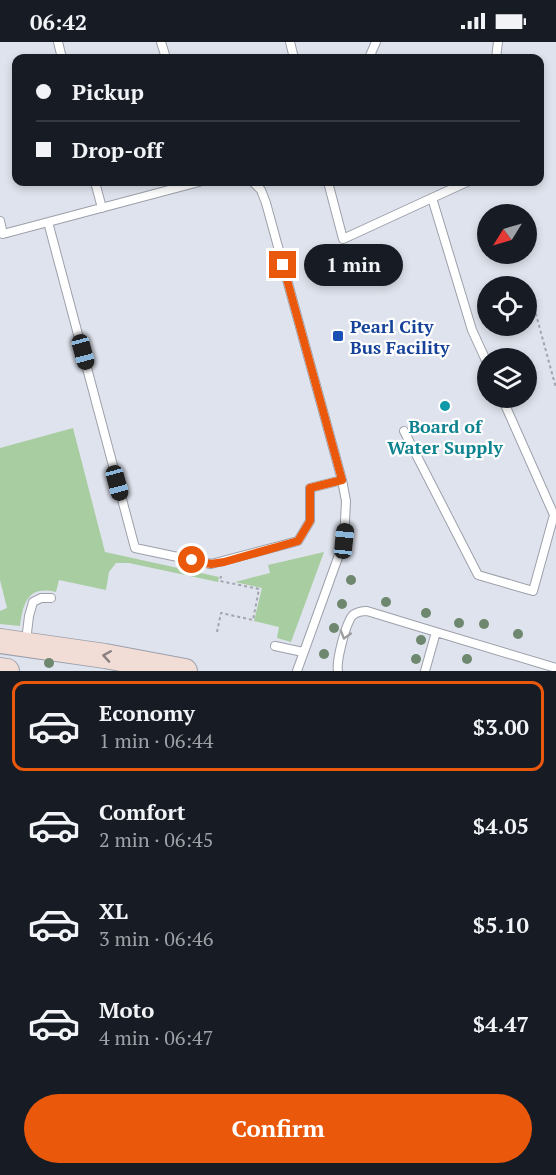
<!DOCTYPE html>
<meta charset="utf-8">
<style>
body{margin:0;font-family:"PT Serif",serif;background:#20242c;color:#f1f3f6;height:100vh;display:flex;flex-direction:column;font-size:22px;white-space:nowrap}
*{box-sizing:border-box;margin:0}
p{font-size:20px;color:#9ea1a6}
.icon{flex:none;width:33px;height:33px;fill:none;stroke:currentColor;stroke-width:2;stroke-linecap:round;stroke-linejoin:round}
.map{position:relative;height:629px;overflow:hidden}
.panel{display:flex;flex-direction:column;background:#171b24;flex:1}
.panel>*{flex:none}
.hud{position:absolute;left:12px;top:12px;width:532px;height:132px;border-radius:12px;box-shadow:0 3px 9px #0003;display:grid;align-content:center;height:132px;padding:0 24px;background:#171b24}
.needle{width:39px;rotate:233deg}
.fabs{position:absolute;left:477px;top:162px;display:grid;gap:12px}
.fabs a{display:grid;place-items:center;width:60px;height:60px;border-radius:50%;background:#171b24;box-shadow:0 3px 9px #0003;font-size:30px}
.end{position:absolute;width:27px;height:27px;margin:-14px;border:8px solid #ea580c;background:#fff;box-shadow:0 0 0 3px #fff}
.from{border-radius:50%}
.bubble{position:absolute;height:42px;border-radius:21px;background:#171b24;box-shadow:0 3px 9px #0003;font-size:20px;font-weight:600;line-height:42px;text-align:center}
.car{position:absolute;width:18px;height:36px;margin:-18px -9px;border-radius:8px;box-shadow:0 0 4px 2px #0007;background:linear-gradient(#222 24%,#8ab4d8 0 40%,#222 0 76%,#8ab4d8 0 86%,#222 0)}
.hud b{display:flex;align-items:center;gap:21px;height:57px;font-size:22px}
.hud b+b{border-top:2px solid #363941}
.hud i{width:15px;height:15px;background:#f1f3f6}
ul{padding:10px 0 0;list-style:none}
li{display:flex;align-items:center;gap:18px;height:90px;margin:0 12px 9px;padding:0 12px;border:3px solid transparent;border-radius:12px}
li div{flex:1}
li b{display:block;font-size:22px}
li em{font-style:normal;font-weight:600}
li.on{border-color:#ea580c}
li>.icon{width:54px;height:54px;stroke-width:1.5}
.primary-button{display:flex;gap:12px;margin-top:auto;padding:12px 24px}
.primary-button a{flex:1;height:69px;border-radius:36px;background:#ea580c;color:#fff;font-size:24px;font-weight:600;line-height:69px;text-align:center}
.status{display:flex;justify-content:space-between;align-items:center;height:42px;padding:0 30px;background:#171b24;direction:ltr}
.status svg{height:16px;fill:currentColor}
.map>svg:first-child{display:block}
.green{fill:#a8cda1}
.lines{fill:none;stroke-linecap:round;stroke-linejoin:round}
.service-casing{stroke:#9ca0aa;stroke-width:10}
.secondary-casing{stroke:#9ca0aa;stroke-width:26}
.path{stroke:#a1a4ac;stroke-width:2;stroke-dasharray:3 3;stroke-linecap:butt}
.service{stroke:#fff;stroke-width:8}
.secondary{stroke:#f2ddd6;stroke-width:24}
.tree{fill:#6d886e}
.oneway{stroke:#9a9c9e}
.oneway2{stroke:#8b8281}
.route{stroke:#ea580c;stroke-width:8}
.transit-dot{fill:#1a4fb4;stroke:#fff;stroke-width:2}
.culture-dot{fill:#0f9aa8;stroke:#fff;stroke-width:2}
.labels{text-anchor:middle;dominant-baseline:central;stroke-width:4.5;stroke-linejoin:round;paint-order:stroke}
.transit-label{font-size:18px;font-weight:bold;fill:#164399;stroke:#fff;text-anchor:start}
.culture-label{font-size:18px;font-weight:bold;fill:#0d838f;stroke:#fff}
</style>
<div class="status"><b>06:42</b><svg viewBox="0 0 49 12"><path d="M0 12V9h3v3zM5 12V6h3v6zM10 12V3h3v9zM15 12V0h3v12zM26 1h20v11H26zM47 4h2v5h-2z"/></svg></div>
<div class="map">
<svg width="556" height="629" viewBox="0 0 556 629">
<rect width="100%" height="100%" fill="#dfe3ed"/>
<!-- green -->
<path class="green" d="M73,386l32,124 114,25 -1,5 -89,-19h-13l-7,9 -3,18 -47,-10 -3,12c-28,-7 -33,11 -36,34l-20,-2v-13l7,-3 -7,-28v-132z
M324,510l-33,90 -14,-4 2,-11 -25,-6 8,-33 -27,-6 35,-9 -2,-8z"/>
<g class="lines">
<defs>
<path id="service" d="M58,0l4,16
M161,0l5,16
M290,0l4,16
M369,16l7,-16
M496,16l2,-16
M95,140l7,26
M253,140l8,8 5,13 76,277 4,21 -2,40 -47,130
M328,140l15,57 89,-41 40,132 16,35
M432,156l35,-16
M0,179l3,13 196,-52
M48,180l87,326 76,16 87,-23 12,-20v-33l32,-8
M502,356l52,117 2,1
M404,389l74,144 55,16 21,-76
M26,599l3,-25 4,-14 8,-4h10
M275,604l28,6
M338,629c-2,-10 8,-49 15,-56 4,-3 9,-4 14,-4l69,21
M425,629l11,-39 120,36"/>
<path id="secondary" d="M0,599l105,15 80,15
M0,628l7,1"/>
</defs>
<!-- service casing -->
<use href="#service" class="service-casing"/>
<!-- secondary casing -->
<use href="#secondary" class="secondary-casing"/>
<!-- path -->
<path class="path" d="M531,254l25,92
M526,270h10
M479,271l9,-3
M217,590l4,-19 32,7 6,-31 -39,-8 1,-5"/>
<!-- service -->
<use href="#service" class="service"/>
<!-- secondary -->
<use href="#secondary" class="secondary"/>
</g>
<!-- trees -->
<g class="tree">
<circle cx="351" cy="538" r="5"/>
<circle cx="386" cy="560" r="5"/>
<circle cx="342" cy="562" r="5"/>
<circle cx="426" cy="571" r="5"/>
<circle cx="459" cy="581" r="5"/>
<circle cx="484" cy="582" r="5"/>
<circle cx="334" cy="586" r="5"/>
<circle cx="518" cy="592" r="5"/>
<circle cx="421" cy="598" r="5"/>
<circle cx="324" cy="612" r="5"/>
<circle cx="416" cy="617" r="5"/>
<circle cx="467" cy="617" r="5"/>
<circle cx="49" cy="621" r="5"/>
</g>
<!-- one-way arrows -->
<defs><path id="oneway-chevron" d="M-2-3.5L2.5 0L-2 3.5" fill="none" stroke-width="1.6" stroke-linecap="round" stroke-linejoin="round" transform="scale(1.5)"/></defs>
<use class="oneway" href="#oneway-chevron" transform="translate(345 593) rotate(106)"/>
<use class="oneway2" href="#oneway-chevron" transform="translate(107 614) rotate(-171)"/>
<g class="lines">
<!-- route -->
<path class="route" d="M192,518l19,4 13,-2 74,-21 12,-20v-33l32,-8 -59,-215"/>
</g>
<!-- markers -->
<rect class="transit-dot" x="332" y="288" width="12" height="12" rx="3"/>
<circle class="culture-dot" cx="445" cy="364" r="6"/>
<g class="labels">
<!-- transit labels -->
<g class="transit-label">
<text x="350" y="284">Pearl City<tspan x="350" dy="21">Bus Facility</tspan></text>
</g>
<!-- culture labels -->
<g class="culture-label">
<text x="445" y="384">Board of<tspan x="445" dy="21">Water Supply</tspan></text>
</g>
</g>
</svg>
<div class="fabs">
<a><svg class="needle" viewBox="-14 -14 28 28"><path d="M0-13l5 13h-10z" fill="#e53935"/><path d="M0 13l5-13h-10z" fill="#9ea1a6"/></svg></a>
<a><svg class="icon" aria-label="locate" viewBox="0 0 24 24"><circle cx="12" cy="12" r="6"/><path d="M12 2v4M12 18v4M2 12h4M18 12h4"/></svg></a>
<a><svg class="icon" aria-label="layers" viewBox="0 0 24 24"><path d="M12 4l9 5-9 5-9-5zM3 14l9 5 9-5"/></svg></a>
</div>
<i class="end from" style="left:192px;top:518px"></i>
<i class="end" style="left:283px;top:223px"></i>
<div class="bubble" style="left:304px;top:202px;width:99px">1 min</div>
<i class="car" style="left:83px;top:310px;rotate:165deg"></i>
<i class="car" style="left:117px;top:441px;rotate:165deg"></i>
<i class="car" style="left:344px;top:499px;rotate:6deg"></i>
<div class="hud">
<b><i class="from"></i>Pickup</b>
<b><i></i>Drop-off</b>
</div>
</div>
<section class="panel">
<ul>
<li class="on"><svg class="icon" aria-label="car" viewBox="0 0 24 24"><path d="M5 17H2v-5l4-1 3-4h7l3 4 3 1v5h-3M9 17h6M6 11h13"/><circle cx="7" cy="17" r="2"/><circle cx="17" cy="17" r="2"/></svg><div><b>Economy</b><p>1 min · 06:44</p></div><em>$3.00</em></li>
<li><svg class="icon" aria-label="car" viewBox="0 0 24 24"><path d="M5 17H2v-5l4-1 3-4h7l3 4 3 1v5h-3M9 17h6M6 11h13"/><circle cx="7" cy="17" r="2"/><circle cx="17" cy="17" r="2"/></svg><div><b>Comfort</b><p>2 min · 06:45</p></div><em>$4.05</em></li>
<li><svg class="icon" aria-label="car" viewBox="0 0 24 24"><path d="M5 17H2v-5l4-1 3-4h7l3 4 3 1v5h-3M9 17h6M6 11h13"/><circle cx="7" cy="17" r="2"/><circle cx="17" cy="17" r="2"/></svg><div><b>XL</b><p>3 min · 06:46</p></div><em>$5.10</em></li>
<li><svg class="icon" aria-label="car" viewBox="0 0 24 24"><path d="M5 17H2v-5l4-1 3-4h7l3 4 3 1v5h-3M9 17h6M6 11h13"/><circle cx="7" cy="17" r="2"/><circle cx="17" cy="17" r="2"/></svg><div><b>Moto</b><p>4 min · 06:47</p></div><em>$4.47</em></li>
</ul>
<div class="primary-button"><a>Confirm</a></div>
</section>
